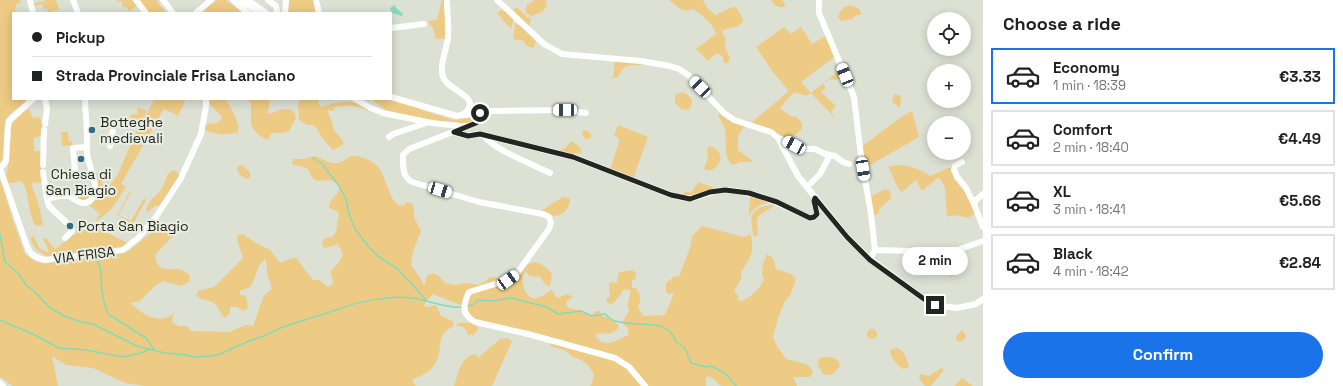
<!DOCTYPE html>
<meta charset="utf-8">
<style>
body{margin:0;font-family:"Space Grotesk",sans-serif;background:#f6f6f6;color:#202124;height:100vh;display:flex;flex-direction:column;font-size:15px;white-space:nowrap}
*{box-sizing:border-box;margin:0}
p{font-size:13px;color:#757577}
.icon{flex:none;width:22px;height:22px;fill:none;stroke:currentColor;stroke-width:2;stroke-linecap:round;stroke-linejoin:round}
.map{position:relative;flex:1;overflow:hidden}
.drawer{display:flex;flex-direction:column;background:#fff;width:360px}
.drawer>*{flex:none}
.top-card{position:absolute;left:12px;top:12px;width:380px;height:88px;border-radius:0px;box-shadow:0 2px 10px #0003;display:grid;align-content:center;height:88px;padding:0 20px;background:#fff}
.controls{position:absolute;left:927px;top:12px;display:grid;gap:8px}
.controls a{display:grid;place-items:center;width:44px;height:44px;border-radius:50%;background:#fff;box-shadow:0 2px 10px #0003;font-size:20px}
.end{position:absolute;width:18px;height:18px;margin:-9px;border:5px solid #232520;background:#fff;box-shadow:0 0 0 2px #fff}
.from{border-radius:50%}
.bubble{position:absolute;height:28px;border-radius:14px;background:#fff;box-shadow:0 2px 10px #0003;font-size:13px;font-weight:600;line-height:28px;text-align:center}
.car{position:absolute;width:12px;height:24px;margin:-12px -6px;border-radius:5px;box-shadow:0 0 3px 1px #0007;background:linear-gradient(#fff 24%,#345 0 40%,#fff 0 76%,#345 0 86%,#fff 0)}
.top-card b{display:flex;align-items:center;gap:14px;height:38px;font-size:15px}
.top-card b+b{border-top:1px solid #e0e0e0}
.top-card i{width:10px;height:10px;background:#202124}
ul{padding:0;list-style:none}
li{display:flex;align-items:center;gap:12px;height:56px;margin:0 8px 6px;padding:0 12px;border:2px solid #e0e0e0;border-radius:0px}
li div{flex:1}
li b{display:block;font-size:15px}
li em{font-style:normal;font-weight:600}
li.on{border-color:#1a73e8}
li>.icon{width:36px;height:36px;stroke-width:1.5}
h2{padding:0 20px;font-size:18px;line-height:48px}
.action{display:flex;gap:8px;margin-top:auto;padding:8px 20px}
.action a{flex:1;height:46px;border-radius:24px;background:#1a73e8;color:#fff;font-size:16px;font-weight:600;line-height:46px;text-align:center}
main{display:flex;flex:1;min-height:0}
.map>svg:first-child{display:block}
.green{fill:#edcb85}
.water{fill:#84dbb7}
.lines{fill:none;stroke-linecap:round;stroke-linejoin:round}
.stream{stroke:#84dbb7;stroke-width:1.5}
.minor{stroke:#fff;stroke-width:6}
.route{stroke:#232520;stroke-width:5}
.poi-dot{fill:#316c84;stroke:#e9eee1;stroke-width:1.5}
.labels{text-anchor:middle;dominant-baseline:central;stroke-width:4;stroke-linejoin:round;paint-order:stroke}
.poi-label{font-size:14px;fill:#232520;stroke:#e9eee1;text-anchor:start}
.street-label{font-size:14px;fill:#232520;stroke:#e9eee1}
</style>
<main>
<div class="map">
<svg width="983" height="386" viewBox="0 0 983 386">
<rect width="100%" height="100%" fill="#dce1d4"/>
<!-- green -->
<path class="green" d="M0,0h20l1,3 -5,1 -1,9h-2v86h16l-20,16 -4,6 -2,37 -3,5z
M45,0h11l3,9 -11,4 -1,-5 -3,1 -2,-5 -8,2v-3l11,-2z
M116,0h17l4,6 -8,5 -3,-4h-3l-2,-6 -3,1z
M139,0h17l10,13h-17z
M218,0h8l17,13h-41l7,-8z
M289,0h25l3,13h-29z
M442,0h2l2,37 -2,2h-8l-3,-11 -6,-7 10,-1z
M534,0h12l1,6 -5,6 -10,4 -7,-4 2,-7z
M669,0h34l5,9 8,6 14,-7 6,-1 6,10 1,5 -5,4 -15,4 -1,3 4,5 -1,9 5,11 -2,5h-4l-1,-6 -6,-4 -9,8 -12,-12 20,-15c-1,-8 -18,-25 -26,-25l-2,2 -8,-2z
M771,0h11l4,6c-6,3 -12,0 -15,-6z
M850,5c6,2 11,3 11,10h-4l-5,4 -11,2 -3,-4c2,-7 5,-10 12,-12z
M517,7l10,10 4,1 -2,8 -16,-16z
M504,8l10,10 -3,11 -14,-16z
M515,24l5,1 16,16 -2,7 -8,-2v-2l-2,-1v-2l-11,-2z
M784,27l7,7 10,-7 11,17 15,-9 9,21 -35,26 10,11 29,-23 3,7 -7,3 -6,-1 -7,5 3,4 -5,4 15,14 -5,5 5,8 -25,-26 -5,3 -12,-4 -14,16 10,8 7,1 5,6v6l-10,9h-5l-36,-15 38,-32 -16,-19 -17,-25z
M615,60l30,3c-6,5 -13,0 -20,4 -6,3 -4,13 -14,11l2,-1z
M682,92l5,2 5,6 -1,7 -4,3 -6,-1 -6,-6v-8z
M894,94l7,2 -1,12 -8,-6z
M155,99h31l-8,17 -14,-7 -43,75 5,2c-10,18 -14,25 -31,36l5,-8 -10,-8 8,-11 9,-6 10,-13 20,-46z
M209,99h17c5,11 14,21 12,33 -7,3 -28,3 -34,-3v-4c8,-3 13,1 18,-7 -3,-8 -13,-10 -13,-19z
M247,99h20l3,3 -2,9v3c10,-3 17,-8 26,-3l2,7 -7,13 -6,2h-12l-3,7 -8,-4 -7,-7 -2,-6v-19z
M300,99h18l1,6 2,2c11,-4 28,-8 39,-3 2,1 5,4 8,6v1c-7,-5 -26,-7 -34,-3v3l-7,-1 4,9 3,11 9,11v4l-10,5 -11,-12 -6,-11 -3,-2h-6l-8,-5 -1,-16z
M371,99h20l21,6 12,6 30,9 10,-1 12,-5 2,5 -15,6 -72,-11z
M138,107l9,4 -9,15 -3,-2 -2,3 -7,-2 1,-6h3l1,-5 6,1z
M29,109l4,9 7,-1 2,7v12l-8,2v13h7l1,32 -9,-1c-2,8 1,7 3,15 3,7 6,21 7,28l-7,1c-9,-11 -7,-40 -15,-45l-8,2h-4l-3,-6 3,-18 2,-30 2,-7 9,-10z
M912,111l7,26 -54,31 -3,-22c17,-11 32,-26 50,-35z
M720,113l8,6 17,6 -7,11v14l15,11c-6,2 -7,1 -13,1 -3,1 -5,3 -9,2 -8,-9 -4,-23 -6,-34 -1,-4 -5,-11 -7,-15z
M618,125l30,12 -15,42 -23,-9 9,-28v-4l-5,-2z
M584,130l4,1 3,3v4l-5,1 -3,-2 -1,-5z
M61,132h7l1,9h3l1,4 -11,1z
M572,141l8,6 2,6 -11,1 -11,-1v-3l5,-2z
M710,146c14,5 13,17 2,24h-6l-2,-2 4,-10 -1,-10z
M315,156c8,3 14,8 23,7 4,0 7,-4 11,-6 7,-3 20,2 26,7 13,10 12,40 28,42l4,-4c10,1 5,10 8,17 2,4 4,8 6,12l-8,20 -2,14 10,14 2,5 2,1 1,-7 2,-3 5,-2 6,3 6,7 10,2 11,-2 12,2 6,-3 6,-5 9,1 1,6 25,-18 1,1c8,-10 20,-1 26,7l-2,12 -4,-1 -6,-8 -11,-1 -3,-5c-7,7 -2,30 11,27 6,-1 10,-6 15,-8l5,8c7,-2 8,-7 16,-1l-6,4 -1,4 3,3 11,2 11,6 5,-5h4l2,5c7,1 13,5 17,10 -6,12 -14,6 -23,8v3c13,13 19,2 33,-2l-2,-8 -3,-2 -1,-4 7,-12 -2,-1v-6l3,-11 -5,-2 -4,2 -3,6 -7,7 -4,-1 -2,-3 4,-4 -1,-7v-6l4,-1 4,1 2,-11 13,-2 4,3 -1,6 -3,2v7h4c5,6 5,12 2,19l5,9 22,-1 9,-22 -5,1 -3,-2v-9l9,-7 4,1 12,-32 1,-9 10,-10 42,11 7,-3c3,19 1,22 -10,38 2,7 -3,12 -7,19l5,6 -2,3 4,1c11,-4 17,-11 23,-21 -4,-10 -1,-16 3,-26l6,4 3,11 15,5 5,5 -5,15 -7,9 -6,15 -5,19 4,9 9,13 20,5 4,3 3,5 -3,5h-17l4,9h-76l-10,-9 -3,-1 -2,2v8h-59l-25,-26 -143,-37 -12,-10 1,-5 -35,-14 -7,8 -2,4 4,1 8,-2 5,11 12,5 1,5c-21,10 -9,22 -19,38 -4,8 -15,12 -23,16l4,6h-271l-20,-3 -32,-15 -27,-3 -14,-9 6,30h-45l-13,-9v-199l12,39 13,37 11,8 9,1 84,-12 19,-16 18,-10 11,-3 8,2 1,3 -12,8 -19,20c4,27 22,4 35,21l-1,6 -8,4 -17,-5 -8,4 -16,16 -10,2c9,7 22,19 35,15 4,-1 8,-4 11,-6l-3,3 -1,7 7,4h9l2,5 39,1 17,-7 7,1 11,-31 7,-5c1,-8 -3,-10 -4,-17 0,-6 0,-9 -2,-14l-6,7 -5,14 -4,7 -10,4v4l6,1 2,12 -5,3 -6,-4h-7v6l-5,5c-5,-4 -7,-13 -13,-16 -4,-2 -10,-2 -16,-6l2,-5 16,-4 29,-29 -6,-19 1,-4 5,-1 13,9 14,7 10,13 12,-5h4l17,22h6l9,7 5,-4 -1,-7 -2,-4 9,-10 4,-8 -5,-10 -13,4 -3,-3 1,-5 3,-2 6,-1 4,-5 3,-19 -2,-2 -8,-3c1,-11 8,-11 9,-17l3,-2c-10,-16 -18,-4 -27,-10 -3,-3 -5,-8 -7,-11l-15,-4 1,-5h10z
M242,165l8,7v6l-2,1c-6,-1 -11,-5 -11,-12z
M897,165c13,0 22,4 33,11l20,-9 2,5 15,18 8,24 -7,4 -13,-3 -8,2 -2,-29 -6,-11 -17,14 -6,-11 -14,12c-8,-6 -8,-17 -14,-25z
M173,170l5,3 1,3 -18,31 -5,-2 -8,7 -2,-2c3,-11 10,-13 15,-21 5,-6 4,-15 12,-19z
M97,173l7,2 -3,8 2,1 -1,5h-4z
M698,182l14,5 1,2 -23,9 -8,-2 4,-5 5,2z
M886,189l4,2 1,8 -10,8 -3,7 -5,2 -2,-20z
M130,191l1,1 -13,23 13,6 13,-23 2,2 -13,24 -16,-9z
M74,193h11l1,1h7l-6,6h-6l-6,-4z
M750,195l21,7c-10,2 -18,5 -22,15z
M563,197l6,1 1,2c0,7 -7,16 -15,16 -4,0 -11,-3 -16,-4z
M775,205c-16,13 -20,4 -17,30l-4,2c-6,-22 -3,-31 21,-32z
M93,228l6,1 31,15 -10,5 -72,8c-10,-5 -14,-9 -18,-19l4,-2 5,12 8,4 2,-1 -6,-12 3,-1 9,11 23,-17z
M947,254h2l11,16 -9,7 -3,-5z
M459,323c7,0 17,-2 19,6l-4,6h-6l-2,-5 -4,-4h-6z
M867 334a5 5 0 1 1 10 0a5 5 0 1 1-10 0Z
M962,330l4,6 -1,3 -5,3 -4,-2v-4z
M507,338l5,3 -20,45h-38c5,-13 6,-30 22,-32l2,4 22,-19z
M550,341l64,18 12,7 16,20h-52l2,-3 2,-9c-5,-8 -11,-16 -22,-17 -6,-9 -13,-7 -21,-11z
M897,348c8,3 9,10 12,18l-2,2 -4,1c-7,-5 -12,-11 -13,-19z
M827,357h5l6,3 2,6 -8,9h-4l-5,-1 -5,-9v-4l2,-3z
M941,368l3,2 -13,16h-6l-5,-6 -1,-4 2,-2 8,2z
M962,378l11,8h-19z"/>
<!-- water -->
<path class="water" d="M395,5l1,1 -1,1 8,7 -1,2 -10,-3 -2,-5z"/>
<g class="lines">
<!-- stream -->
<path class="stream" d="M313,158l9,6 17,22 7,13 3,15 6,15 13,17 12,12 18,11 28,31
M0,234l5,28 12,10 10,14 8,6 14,15 15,9 17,6 12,2 44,22 28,7 22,2 7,2 16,-1 10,-2 29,-13 15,-5 19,-9 53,-17c19,-8 56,-15 76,-12 17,2 34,11 51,9
M95,259c9,8 5,20 7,31 1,8 3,17 6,24l38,24 8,11
M467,306l6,-1 5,-5 12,1 21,-3 36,9 11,7 23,-3 11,5 13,-2c3,3 6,6 10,7 7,2 15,3 22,3 17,1 33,-1 39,18l9,6 6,15 15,4 5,-1 6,3 9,5 10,12
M0,320l35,15 24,13 27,2 37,7 18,-4 9,-4"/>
<!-- minor -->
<path class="minor" d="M30,0l3,13
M73,0l5,13
M136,0l10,13
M163,0l10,13
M233,0l15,13
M242,0l17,13
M248,0l18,13
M268,0l8,6 1,5 -1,2
M316,0l3,13
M497,0l47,44 18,10 79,7 29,5 9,3 9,6 36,38 10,7 37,12 7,6 20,38 49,61 23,22 54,40 11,6 22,3 19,-4 7,-5
M819,0v13l35,84 7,59 10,58 4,36 -5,9
M196,13l15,-13
M285,13l1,-13
M391,28l33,-4
M391,97l66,19c5,-1 8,-2 11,-6 10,-15 -21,-20 -25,-33 -4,-13 4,-27 5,-40 1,-12 -1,-25 -1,-37
M355,99l16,9 12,5 49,10 28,3h5
M480,113l4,-2 81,-1 21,3
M462,115h5l10,-4 4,5v3l-5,4 -67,26 -6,6c0,10 -1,22 9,27l67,20 64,12 6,3 2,6 -2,6 -34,47 -7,4 -39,12c-6,13 -8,22 6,30l53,12 87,24 14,9 16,19
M45,124l2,-15 -2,-10
M453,132l15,4 11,-2 94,23 98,38c6,2 14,4 21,3 11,-2 21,-8 33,-8 31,1 57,15 85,28l4,-1 3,-3 -3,-13 1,-3
M483,135c11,15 49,29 67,38
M389,137l4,-3 33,-11
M778,138l8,3 16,8h13l10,5 10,2 8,6 6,2
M110,146l2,-13 1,-2
M962,162l-7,4 -1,4 3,7 9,11 8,16
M43,165l1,-35
M0,169l28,80c4,7 9,9 17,11l78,-10 15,-12 18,-21 25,-39 20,-44 5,-28v-7
M0,169l6,-8 2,-36 1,-4 24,-22
M75,170l-2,-22 14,-1
M43,172l4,27 2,7 20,19
M807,187l13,-13 10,-19
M983,194l-7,6 -2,4 9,23
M47,199c7,-2 14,-4 21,-3 7,2 12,10 20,6 4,-2 6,-5 7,-9 2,-13 -6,-26 -8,-39 0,-6 0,-12 0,-18 0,-13 -2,-25 -2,-37
M65,238l7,-7 -1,-5
M875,250l71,2 11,-2 26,-9
M0,383l3,3"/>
</g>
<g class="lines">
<!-- route -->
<path class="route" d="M480,113l1,6 -5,4 -22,9 14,4 12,-2 93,23 98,38 19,4 20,-7 15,-2 24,3 28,9 33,16 4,-1 3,-3 -3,-13 1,-3 32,39 23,23 54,39 11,6"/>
</g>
<!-- markers -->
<g class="poi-dot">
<circle cx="92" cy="130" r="4"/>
<circle cx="81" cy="159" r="4"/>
<circle cx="70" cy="226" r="4"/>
</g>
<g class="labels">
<!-- poi labels -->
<g class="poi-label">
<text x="100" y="122">Botteghe<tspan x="100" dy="16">medievali</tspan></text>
<text x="81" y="174" text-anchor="middle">Chiesa di<tspan x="81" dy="16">San Biagio</tspan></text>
<text x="78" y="226">Porta San Biagio</text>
</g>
<!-- street labels -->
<g class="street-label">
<text transform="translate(84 255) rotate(-7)">VIA FRISA</text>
</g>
</g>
</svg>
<div class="controls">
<a><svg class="icon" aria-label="locate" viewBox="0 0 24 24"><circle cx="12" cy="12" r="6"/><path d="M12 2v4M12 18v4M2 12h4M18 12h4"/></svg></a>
<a>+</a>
<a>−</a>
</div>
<i class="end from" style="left:480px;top:113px"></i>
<i class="end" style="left:935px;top:305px"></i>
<div class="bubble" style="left:902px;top:247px;width:66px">2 min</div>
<i class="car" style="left:845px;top:75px;rotate:338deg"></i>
<i class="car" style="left:700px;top:87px;rotate:315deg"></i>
<i class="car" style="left:565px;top:110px;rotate:269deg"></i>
<i class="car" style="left:794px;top:145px;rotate:299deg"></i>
<i class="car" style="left:863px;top:169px;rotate:171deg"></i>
<i class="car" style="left:440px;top:190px;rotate:107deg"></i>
<i class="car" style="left:508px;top:280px;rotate:55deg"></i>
<div class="top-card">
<b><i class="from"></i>Pickup</b>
<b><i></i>Strada Provinciale Frisa Lanciano</b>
</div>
</div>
<section class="drawer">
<h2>Choose a ride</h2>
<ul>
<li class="on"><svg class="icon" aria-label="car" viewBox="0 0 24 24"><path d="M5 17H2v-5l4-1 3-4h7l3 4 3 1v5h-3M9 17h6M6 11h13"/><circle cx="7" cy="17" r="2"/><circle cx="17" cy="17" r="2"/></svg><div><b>Economy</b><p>1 min · 18:39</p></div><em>€3.33</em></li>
<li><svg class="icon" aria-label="car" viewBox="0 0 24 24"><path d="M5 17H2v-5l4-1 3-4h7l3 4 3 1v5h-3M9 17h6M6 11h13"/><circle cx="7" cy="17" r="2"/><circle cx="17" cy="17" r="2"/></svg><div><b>Comfort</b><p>2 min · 18:40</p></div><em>€4.49</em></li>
<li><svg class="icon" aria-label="car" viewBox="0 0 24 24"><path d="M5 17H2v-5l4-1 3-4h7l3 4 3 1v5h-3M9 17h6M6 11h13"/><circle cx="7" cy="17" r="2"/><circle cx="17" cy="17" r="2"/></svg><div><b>XL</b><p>3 min · 18:41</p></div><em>€5.66</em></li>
<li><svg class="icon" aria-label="car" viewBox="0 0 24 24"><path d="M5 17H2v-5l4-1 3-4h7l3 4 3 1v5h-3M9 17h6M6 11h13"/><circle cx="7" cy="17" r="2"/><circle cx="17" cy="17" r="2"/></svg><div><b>Black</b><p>4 min · 18:42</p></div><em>€2.84</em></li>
</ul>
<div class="action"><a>Confirm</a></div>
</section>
</main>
